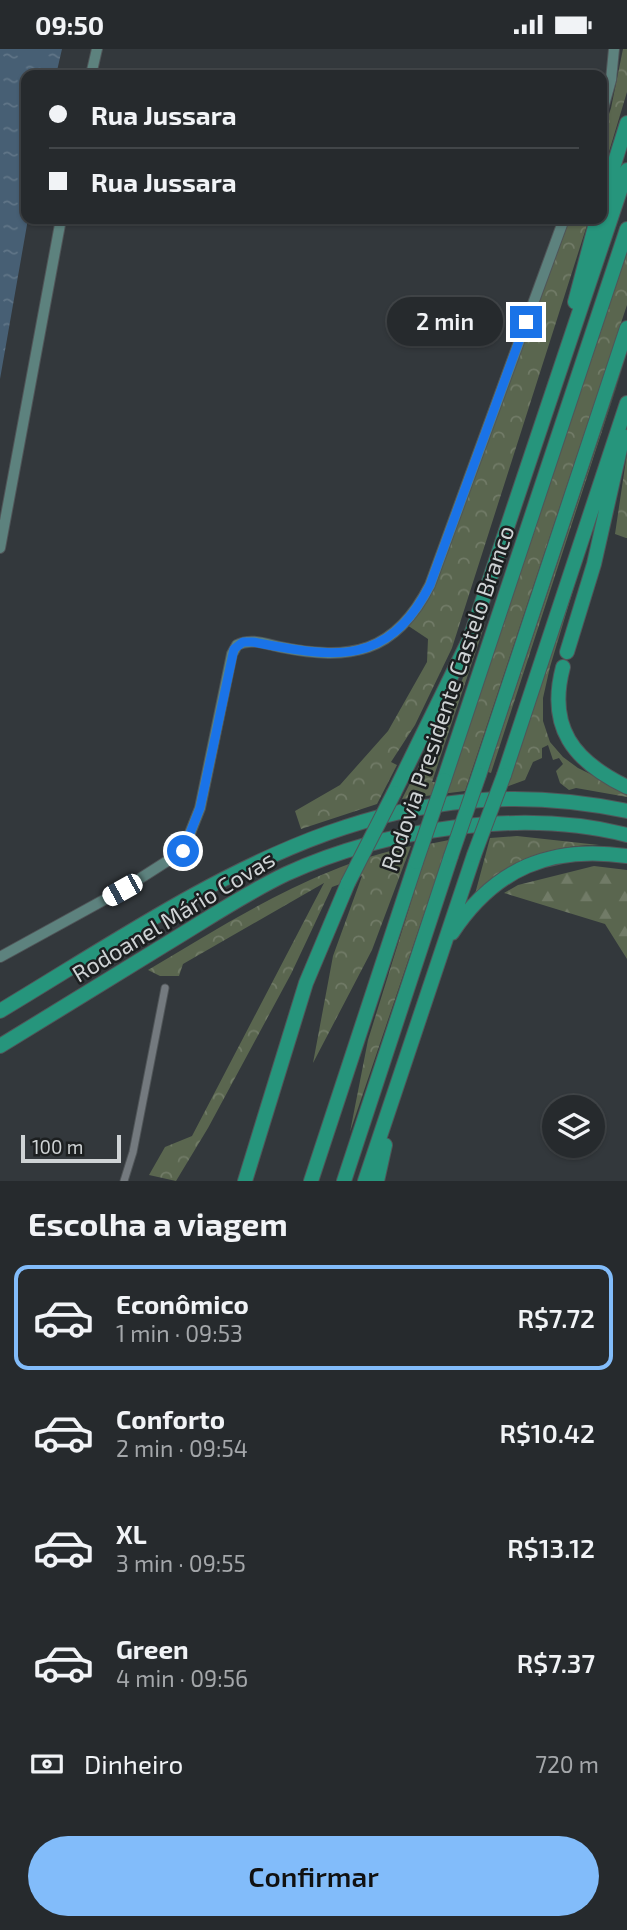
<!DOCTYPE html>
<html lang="pt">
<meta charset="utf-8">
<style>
body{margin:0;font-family:"Exo 2",sans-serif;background:#323639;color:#f1f3f6;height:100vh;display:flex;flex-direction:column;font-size:26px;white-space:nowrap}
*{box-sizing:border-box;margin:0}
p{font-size:23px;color:#a4a7aa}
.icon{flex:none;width:38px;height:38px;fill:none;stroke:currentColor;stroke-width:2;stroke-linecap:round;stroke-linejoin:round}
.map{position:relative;height:1132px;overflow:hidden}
.side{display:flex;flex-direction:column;background:#262a2d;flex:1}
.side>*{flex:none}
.banner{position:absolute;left:21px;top:21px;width:586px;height:154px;border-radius:14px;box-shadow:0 2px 5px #0004,0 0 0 2px #424649;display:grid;align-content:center;height:154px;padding:0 28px;background:#262a2d}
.buttons{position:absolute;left:542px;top:1046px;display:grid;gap:14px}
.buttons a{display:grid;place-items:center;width:63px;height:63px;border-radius:50%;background:#262a2d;box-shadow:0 2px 5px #0004,0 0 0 2px #424649;font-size:35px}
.scale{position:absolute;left:21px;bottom:18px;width:100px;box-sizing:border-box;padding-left:7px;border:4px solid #cfd3d5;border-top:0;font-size:19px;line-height:24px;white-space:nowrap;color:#cfd3d5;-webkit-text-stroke:5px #1c1f20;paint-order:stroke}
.end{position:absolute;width:32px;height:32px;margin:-16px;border:9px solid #1a73e8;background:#fff;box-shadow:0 0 0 4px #fff}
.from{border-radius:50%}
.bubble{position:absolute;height:49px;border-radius:24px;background:#262a2d;box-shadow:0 2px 5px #0004,0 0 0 2px #424649;font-size:23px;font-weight:600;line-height:49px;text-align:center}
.car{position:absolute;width:21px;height:42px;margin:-21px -10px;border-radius:9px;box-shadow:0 0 5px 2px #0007;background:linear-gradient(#fff 24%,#345 0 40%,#fff 0 76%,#345 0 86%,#fff 0)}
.banner b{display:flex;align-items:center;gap:24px;height:66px;font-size:26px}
.banner b+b{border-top:2px solid #424649}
.banner i{width:18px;height:18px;background:#f1f3f6}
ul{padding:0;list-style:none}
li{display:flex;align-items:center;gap:21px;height:105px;margin:0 14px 10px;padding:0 14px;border:4px solid transparent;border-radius:14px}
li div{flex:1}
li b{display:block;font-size:26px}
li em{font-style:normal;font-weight:600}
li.current{border-color:#82bcfa}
li>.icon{width:63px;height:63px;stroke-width:1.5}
h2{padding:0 28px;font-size:32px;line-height:84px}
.pay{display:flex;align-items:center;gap:18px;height:77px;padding:0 28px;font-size:26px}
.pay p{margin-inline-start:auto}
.button{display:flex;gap:14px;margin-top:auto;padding:14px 28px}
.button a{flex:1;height:80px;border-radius:42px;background:#82bcfa;color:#111;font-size:28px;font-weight:600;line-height:80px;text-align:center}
.status{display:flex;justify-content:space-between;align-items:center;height:49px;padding:0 35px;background:#262a2d;direction:ltr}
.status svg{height:19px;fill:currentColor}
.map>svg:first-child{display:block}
.forest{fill:url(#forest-firs)}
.park{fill:url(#park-crowns)}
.water{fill:url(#water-ripples)}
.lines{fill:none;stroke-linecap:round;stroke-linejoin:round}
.minor-casing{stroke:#505558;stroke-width:9}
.secondary-casing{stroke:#505558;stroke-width:12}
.motorway-casing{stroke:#505558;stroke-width:16}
.minor{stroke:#747a7f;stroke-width:7}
.secondary{stroke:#5d827e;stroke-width:10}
.motorway{stroke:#26957c;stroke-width:14}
.motorway-bridge-casing{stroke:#505558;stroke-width:16;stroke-linecap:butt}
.motorway-bridge{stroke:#26957c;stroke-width:14}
.route{stroke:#1a73e8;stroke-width:9}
.labels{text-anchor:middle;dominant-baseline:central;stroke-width:5;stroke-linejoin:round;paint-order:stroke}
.street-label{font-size:23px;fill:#cfd3d5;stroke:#1c1f20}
</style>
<div class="status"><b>09:50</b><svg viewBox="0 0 49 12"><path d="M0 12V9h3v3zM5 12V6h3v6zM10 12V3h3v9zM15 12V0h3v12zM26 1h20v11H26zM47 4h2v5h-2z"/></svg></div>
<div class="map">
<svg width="627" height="1132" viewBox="0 0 627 1132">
<defs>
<pattern id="forest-firs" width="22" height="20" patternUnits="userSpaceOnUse" patternTransform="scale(1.75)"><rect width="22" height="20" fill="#5a664f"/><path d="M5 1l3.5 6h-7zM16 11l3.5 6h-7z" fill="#717b67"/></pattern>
<pattern id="park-crowns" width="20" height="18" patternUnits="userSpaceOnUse" patternTransform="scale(1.75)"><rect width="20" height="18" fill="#5a664f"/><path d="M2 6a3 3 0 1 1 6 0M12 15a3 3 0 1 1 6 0" fill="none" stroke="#717b67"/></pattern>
<pattern id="water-ripples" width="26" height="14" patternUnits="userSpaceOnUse" patternTransform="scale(1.75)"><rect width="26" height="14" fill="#475f74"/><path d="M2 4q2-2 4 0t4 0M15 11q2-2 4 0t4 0" fill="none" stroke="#607587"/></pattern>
</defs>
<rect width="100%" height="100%" fill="#33383c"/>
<!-- forest -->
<path class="forest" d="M594,817l33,4v89l-22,-35 -101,-31 14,-8z"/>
<!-- park -->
<path class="park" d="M623,0h4v43l-25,83v-40l9,-27z
M570,170h19l-137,429 -37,77 -24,37 6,3 -20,39 -76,25 -6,-18 45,-26 48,-54 39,-69 1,-23 -21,-14 15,-17z
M627,201v55l-162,486 -63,8 58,-114 26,-64 -54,161 17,1z
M627,305l-136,419 -3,-1z
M627,404v85h-1l-11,-4z
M589,488l-39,130 -7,31v23l7,21 13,15 15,11 49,24v5l-51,-9 -7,2 -9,-7 -4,-12 7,-7 -4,-6 -6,2 -5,-15 -6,3v10l-9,4 -8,18 -19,7z
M517,787l82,9c-48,0 -90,14 -124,49l15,-56z
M449,791l-99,292 18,-92 61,-196z
M411,797l-39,104 -59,113 20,-107 29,-80 -30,11 -41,87 -83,154 -32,53 -27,-6 16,-28 27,-11 132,-253 -141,81 -4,12h-19l-12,-6c82,-49 168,-104 263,-124z"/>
<!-- water -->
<path class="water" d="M0,0h62l-6,26h-30l2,144 -28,160z"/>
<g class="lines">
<defs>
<path id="minor" d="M124,1132l9,-29 32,-164"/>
<path id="secondary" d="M91,26l6,-26
M602,63l9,-32 3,-31
M0,499l61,-329
M0,908l122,-67 61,-39 17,-43 32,-154 5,-9c13,-7 29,-1 43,2 70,14 115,7 150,-62l134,-366"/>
<path id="motorway" d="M602,154l25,-80
M575,253l22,-83
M567,603l27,-88 29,-128
M563,618c-16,60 10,94 64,120
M479,726l148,-447
M504,726l123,-372
M444,731l183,-551
M394,744l76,-155 157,-468
M452,884c43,-65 99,-88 175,-77
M0,962c203,-122 377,-253 627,-200
M0,997c57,-35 114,-70 171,-105 38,-23 75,-48 115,-67 98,-45 236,-66 341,-39
M245,1132l61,-198 42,-100
M311,1132l105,-319
M344,1132l107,-325
M365,1132l109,-326
M377,1132l8,-36"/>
</defs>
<!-- minor casing -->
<use href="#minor" class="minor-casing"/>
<!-- secondary casing -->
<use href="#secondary" class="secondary-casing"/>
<!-- motorway casing -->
<use href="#motorway" class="motorway-casing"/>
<!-- minor -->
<use href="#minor" class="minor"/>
<!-- secondary -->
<use href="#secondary" class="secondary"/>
<!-- motorway -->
<use href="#motorway" class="motorway"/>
<defs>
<path id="motorway-bridge" d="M474,806l30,-80
M451,807l28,-81
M416,813l28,-82
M348,834l46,-90"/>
</defs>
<!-- motorway-bridge casing -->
<use href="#motorway-bridge" class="motorway-bridge-casing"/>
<!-- motorway-bridge -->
<use href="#motorway-bridge" class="motorway-bridge"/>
</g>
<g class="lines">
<!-- route -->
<path class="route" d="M183,802l17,-43 34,-159 9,-7h10c79,15 134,27 177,-57l96,-263"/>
</g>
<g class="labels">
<!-- street labels -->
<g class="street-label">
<text transform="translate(447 649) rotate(-71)">Rodovia Presidente Castelo Branco</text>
<text transform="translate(173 867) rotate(-31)">Rodoanel Mário Covas</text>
</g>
</g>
</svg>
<div class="buttons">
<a><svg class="icon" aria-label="layers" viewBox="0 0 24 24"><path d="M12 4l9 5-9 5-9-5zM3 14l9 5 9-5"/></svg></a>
</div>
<div class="scale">100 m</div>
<i class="end from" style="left:183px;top:802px"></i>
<i class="end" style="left:526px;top:273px"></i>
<div class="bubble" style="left:387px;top:248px;width:116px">2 min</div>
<i class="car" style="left:122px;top:841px;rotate:241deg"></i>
<div class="banner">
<b><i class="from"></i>Rua Jussara</b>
<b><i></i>Rua Jussara</b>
</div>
</div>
<section class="side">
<h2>Escolha a viagem</h2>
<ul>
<li class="current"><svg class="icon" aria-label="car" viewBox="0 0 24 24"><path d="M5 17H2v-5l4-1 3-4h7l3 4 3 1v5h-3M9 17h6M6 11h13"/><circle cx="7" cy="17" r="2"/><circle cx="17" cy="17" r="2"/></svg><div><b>Econômico</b><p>1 min · 09:53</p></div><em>R$7.72</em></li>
<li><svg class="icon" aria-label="car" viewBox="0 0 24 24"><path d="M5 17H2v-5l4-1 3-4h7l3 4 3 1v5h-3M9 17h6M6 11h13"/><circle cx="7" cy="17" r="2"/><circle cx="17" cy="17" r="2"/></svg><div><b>Conforto</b><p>2 min · 09:54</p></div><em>R$10.42</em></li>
<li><svg class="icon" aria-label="car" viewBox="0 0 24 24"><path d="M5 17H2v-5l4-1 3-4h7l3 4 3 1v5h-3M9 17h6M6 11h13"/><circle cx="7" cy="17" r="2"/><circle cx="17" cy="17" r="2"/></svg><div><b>XL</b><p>3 min · 09:55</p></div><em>R$13.12</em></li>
<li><svg class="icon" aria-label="car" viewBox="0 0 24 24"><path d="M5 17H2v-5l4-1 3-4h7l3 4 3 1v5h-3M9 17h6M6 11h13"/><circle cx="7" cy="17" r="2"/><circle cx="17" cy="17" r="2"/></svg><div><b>Green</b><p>4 min · 09:56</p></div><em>R$7.37</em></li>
</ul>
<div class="pay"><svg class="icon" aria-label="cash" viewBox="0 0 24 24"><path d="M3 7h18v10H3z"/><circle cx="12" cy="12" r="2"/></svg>Dinheiro<p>720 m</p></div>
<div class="button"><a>Confirmar</a></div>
</section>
